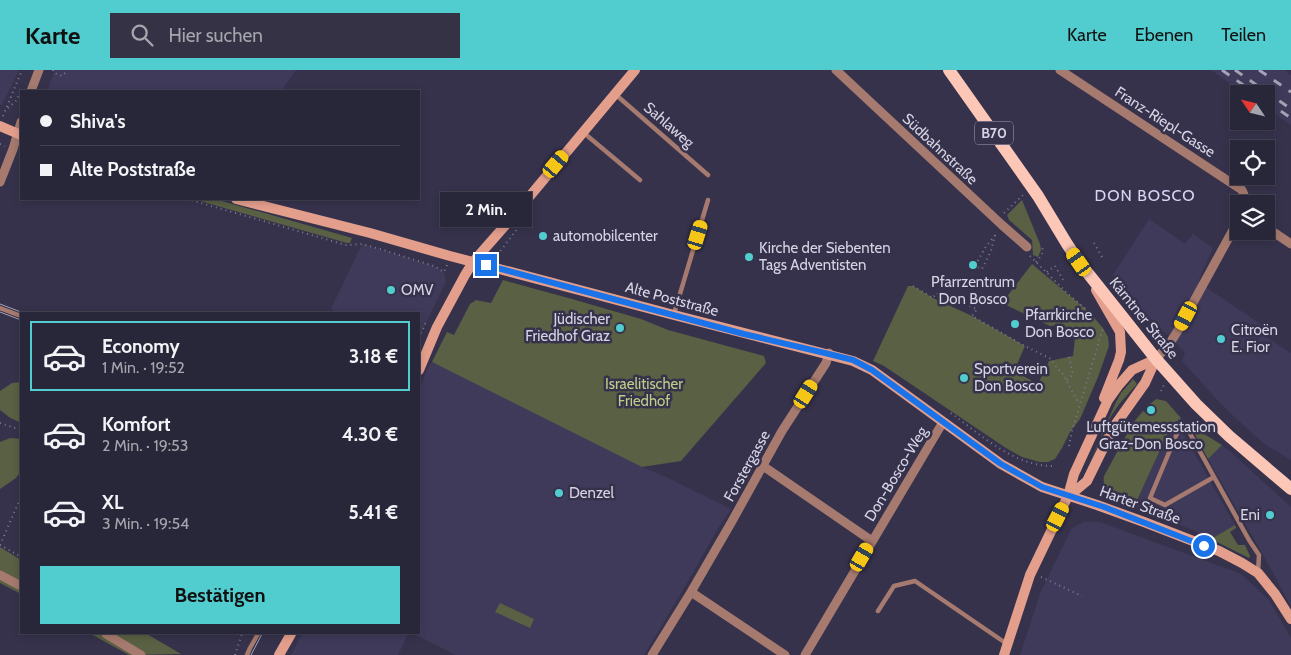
<!DOCTYPE html>
<html lang="de">
<meta charset="utf-8">
<style>
body{margin:0;font-family:Cabin,sans-serif;background:#343244;color:#f1f3f6;height:100vh;display:flex;flex-direction:column;font-size:19px;white-space:nowrap}
*{box-sizing:border-box;margin:0}
p{font-size:16px;color:#a5a5ae}
.icon{flex:none;width:28px;height:28px;fill:none;stroke:currentColor;stroke-width:2;stroke-linecap:round;stroke-linejoin:round}
.map{position:relative;flex:1;overflow:hidden}
.details{position:absolute;left:20px;top:242px;width:400px;height:322px;display:flex;flex-direction:column;background:#282639;border-radius:0px;box-shadow:0 2px 8px #0003,0 0 0 1px #444353}
.details>*{flex:none}
.hud{position:absolute;left:20px;top:20px;width:400px;height:110px;border-radius:0px;box-shadow:0 2px 8px #0003,0 0 0 1px #444353;display:grid;align-content:center;height:110px;padding:0 20px;background:#282639}
.needle{width:32px;rotate:305deg}
.tools{position:absolute;left:1230px;top:15px;display:grid;gap:10px}
.tools a{display:grid;place-items:center;width:45px;height:45px;border-radius:0px;background:#282639;box-shadow:0 2px 8px #0003,0 0 0 1px #444353;font-size:25px}
.end{position:absolute;width:22px;height:22px;margin:-11px;border:6px solid #1a73e8;background:#fff;box-shadow:0 0 0 2px #fff}
.from{border-radius:50%}
.bubble{position:absolute;height:35px;border-radius:0px;background:#282639;box-shadow:0 2px 8px #0003,0 0 0 1px #444353;font-size:16px;font-weight:700;line-height:35px;text-align:center}
.car{position:absolute;width:15px;height:30px;margin:-15px -8px;border-radius:6px;box-shadow:0 0 4px 1px #0007;background:linear-gradient(#f5c518 24%,#345 0 40%,#f5c518 0 76%,#345 0 86%,#f5c518 0)}
.hud b{display:flex;align-items:center;gap:18px;height:48px;font-size:19px}
.hud b+b{border-top:1px solid #444353}
.hud i{width:12px;height:12px;background:#f1f3f6}
ul{padding:9px 0 0;list-style:none}
li{display:flex;align-items:center;gap:15px;height:70px;margin:0 10px 8px;padding:0 10px;border:2px solid transparent;border-radius:0px}
li div{flex:1}
li b{display:block;font-size:19px}
li em{font-style:normal;font-weight:700}
li.on{border-color:#52cdcf}
li>.icon{width:45px;height:45px;stroke-width:1.5}
.primary-button{display:flex;gap:10px;margin-top:auto;padding:10px 20px}
.primary-button a{flex:1;height:58px;border-radius:0px;background:#52cdcf;color:#111;font-size:20px;font-weight:700;line-height:58px;text-align:center}
header{display:flex;align-items:center;gap:30px;box-sizing:border-box;height:70px;padding:0 25px;background:#52cdcf;color:#111}
header strong{font-size:24px}
nav{display:flex;gap:28px;margin-inline-start:auto;font-size:18px}
.search{width:350px;height:45px;background:#343244;display:flex;align-items:center;gap:12px;box-sizing:border-box;padding:0 18px;border-radius:0px;color:#a5a5ae;font-size:19px}
.map>svg:first-child{display:block}
.built{fill:#3f3a5a}
.green{fill:#596043}
.lines{fill:none;stroke-linecap:round;stroke-linejoin:round}
.path{stroke:#7d7a90;stroke-width:2;stroke-dasharray:1 4;stroke-linecap:butt}
.lane{stroke:#a67a6e;stroke-width:4.5}
.street{stroke:#a67a6e;stroke-width:9}
.secondary{stroke:#e49f8c;stroke-width:10}
.primary{stroke:#fdc7b7;stroke-width:12}
.tram{stroke:#a4a2b5;stroke-width:1}
.rail{stroke:#a4a2b5;stroke-width:3;stroke-dasharray:9 9;stroke-linecap:butt}
.route{stroke:#1a73e8;stroke-width:6}
.poi-dot{fill:#52cdcf;stroke:#36324c;stroke-width:2}
.labels{text-anchor:middle;dominant-baseline:central;stroke-width:5;stroke-linejoin:round;paint-order:stroke}
.shield{fill:#36324c;stroke:#a5a3b6;stroke-width:1}
.shield-label{font-size:14px;font-weight:bold;fill:#d5d4e4}
.street-label{font-size:15px;fill:#d5d4e4;stroke:#36324c}
.poi-label{font-size:15px;fill:#d5d4e4;stroke:#36324c;text-anchor:start}
.park-label{font-size:15px;fill:#bdce84;stroke:#36324c}
.neighbourhood-label{font-size:16px;letter-spacing:1px;fill:#d7d4f5;stroke:#36324c}
</style>
<header>
<strong>Karte</strong>
<div class="search"><svg class="icon" aria-label="search" viewBox="0 0 24 24"><circle cx="10" cy="10" r="6"/><path d="M15 15l6 6"/></svg>Hier suchen</div>
<nav><a>Karte</a><a>Ebenen</a><a>Teilen</a></nav>
</header>
<div class="map">
<svg width="1291" height="585" viewBox="0 0 1291 585">
<rect width="100%" height="100%" fill="#36324c"/>
<!-- built -->
<path class="built" d="M0,0h19l-17,35h-2z
M55,0h241l-15,21h-234z
M1211,0h73l7,5v50l-25,-17v-14h-21z
M1149,149l36,25 8,-10 20,14 -15,34 64,43 -5,6 34,22v107l-25,-15 -12,-10 -32,-30 -40,-44 3,-8 -19,-20 -9,-3 -44,-55z
M362,174l72,22 10,6 2,9 -27,57v-24h-78l-10,-5z
M432,292l210,105 26,11 63,31 -14,21 -34,60 -39,65h-188l-42,-21h5v-243l8,-22z
M1181,348l6,6 -3,11 51,90 -24,14 -21,-10 -56,-22 37,-81z
M1222,375l11,9 58,53v100l-21,-40 -62,-108z
M1084,452h16l141,52 28,26 22,38v17h-271l21,-64 31,-63z
M302,564h106l-10,21h-107z"/>
<!-- green -->
<path class="green" d="M193,129h22l137,39 -2,5h-3z
M1022,130l18,44 1,6 -3,7 -5,-2 -1,-15 -23,-20 -2,-5z
M1032,194l56,47 15,17 5,9 1,9 -11,31 -18,42 -10,13 -8,16 -7,11 -7,3h-8l-18,-5 -16,-9 -122,-82 -11,-5 35,-75h5l20,12 39,18 53,30 -11,25 24,13 11,-23 24,-5 2,-18 -16,-13 -9,1 -48,-23z
M503,210l69,19 69,20 27,11 96,26 2,7 -85,98 -39,6 -210,-105 15,-30 7,3 16,-31 6,-4 15,3z
M1133,309l4,5 -17,19 -9,13 -27,60 31,-72 6,-11z
M21,312v41l-12,-6 -9,-7v-19l12,-8z
M1156,329l10,2 15,17 -10,8 -37,81c-14,-7 -33,-12 -30,-31l29,-53 10,-12 6,4 6,-7 -5,-4z
M1194,359h2l26,16 -14,14 -15,-28z
M10,368l11,1v32l-5,7 -16,11v-47z
M1235,455l1,3 -6,4 8,13h7l5,11 -1,2 -38,-19z
M0,477l21,13v34l-21,-11z
M500,533l34,16 -4,9 -35,-16z
M91,564h56l34,20 -52,1z"/>
<g class="lines">
<!-- path -->
<path class="path" d="M53,0l1,3 8,3 3,-3
M8,38l9,-8 4,-10
M3,46l19,-46
M0,74l5,2
M187,129l159,46 16,-1 18,5 54,17 10,6 3,-7
M1004,143l19,-18
M995,165l-4,16 -9,18 -7,-3 10,-18 11,-14
M1094,173l8,14
M497,184h1l20,-26
M1030,186l37,37 21,18
M1036,192l6,-7 1,-10
M1047,202l8,-6 10,17
M913,216l20,12 3,-5 41,16 -5,7 51,29 28,14 6,9 6,6 15,28 2,1
M419,268l7,-16
M1067,310l6,-6 -4,-17
M1161,321l3,-6
M951,343c31,23 64,54 104,53
M0,353l21,7
M1069,376l3,-15 31,-103
M0,475l21,-48
M0,475l21,12
M1041,507l41,19
M235,585l7,-21"/>
<!-- lane -->
<path class="lane" d="M615,24l93,81
M584,63l56,47
M0,238l21,8
M674,244l34,-114
M1214,407l-49,28 -15,-7 28,-67 4,-2 6,1 61,110 10,15 -1,17
M878,541l16,-25 21,-5 92,63
M247,585l3,-7 8,-14"/>
<!-- street -->
<path class="street" d="M836,0l166,155 25,22
M1060,0l182,120 2,5v9
M31,21l8,-21
M0,112l13,-33 8,-27
M1266,157l25,17
M1156,289l14,-16 7,-11 62,-113
M763,396l109,75
M0,505l21,11
M691,522l94,63
M106,564l35,21
M652,585l39,-63 40,-69 51,-92 44,-68 3,-10
M805,585l138,-233"/>
<!-- secondary -->
<path class="secondary" d="M0,56l21,9
M236,129l134,34 80,23 224,59 179,46 19,9 129,94 41,23 55,18 47,17 75,29 23,12 16,10 17,21 16,25
M1096,220l24,42 1,20 -2,8 -15,38
M419,300l18,-43 28,-52 8,-13 36,-41 126,-151
M1069,426l18,-15 26,-53 32,-45 11,-24
M279,585l12,-21
M1004,585l26,-80 38,-79 6,-22 34,-74 10,-14 14,-16 24,-11"/>
<!-- primary -->
<path class="primary" d="M949,0l89,126 29,48 12,18 77,97 40,45 33,32 62,53"/>
<!-- tram -->
<path class="tram" d="M0,234l26,10
M0,242l21,8
M251,585l11,-21"/>
<!-- rail -->
<path class="rail" d="M1222,0l34,24
M1235,0l56,39
M1259,0l32,22
M1266,31l25,17"/>
</g>
<g class="lines">
<!-- route -->
<path class="route" d="M486,195l258,69 85,20 24,6 19,10 129,94 41,23 62,20 100,39"/>
</g>
<!-- markers -->
<g class="poi-dot">
<circle cx="543" cy="166" r="5"/>
<circle cx="749" cy="187" r="5"/>
<circle cx="973" cy="195" r="5"/>
<circle cx="391" cy="220" r="5"/>
<circle cx="1015" cy="254" r="5"/>
<circle cx="620" cy="258" r="5"/>
<circle cx="1221" cy="269" r="5"/>
<circle cx="964" cy="308" r="5"/>
<circle cx="1151" cy="340" r="5"/>
<circle cx="559" cy="423" r="5"/>
<circle cx="1270" cy="445" r="5"/>
</g>
<g class="labels">
<!-- shield labels -->
<rect class="shield" x="975" y="51.5" width="38" height="23" rx="4"/>
<g class="shield-label">
<text x="994" y="63">B70</text>
</g>
<!-- street labels -->
<g class="street-label">
<text transform="translate(1165 52) rotate(33)">Franz-Riepl-Gasse</text>
<text transform="translate(669 55) rotate(41)">Sahlaweg</text>
<text transform="translate(940 79) rotate(43)">Südbahnstraße</text>
<text transform="translate(672 229) rotate(15)">Alte Poststraße</text>
<text transform="translate(1144 248) rotate(51)">Kärntner Straße</text>
<text transform="translate(747 396) rotate(-61)">Forstergasse</text>
<text transform="translate(896 404) rotate(-59)">Don-Bosco-Weg</text>
<text transform="translate(1140 435) rotate(20)">Harter Straße</text>
</g>
<!-- poi labels -->
<g class="poi-label">
<text x="553" y="166">automobilcenter</text>
<text x="759" y="178">Kirche der Siebenten<tspan x="759" dy="17">Tags Adventisten</tspan></text>
<text x="973" y="212" text-anchor="middle">Pfarrzentrum<tspan x="973" dy="17">Don Bosco</tspan></text>
<text x="401" y="220">OMV</text>
<text x="1025" y="245">Pfarrkirche<tspan x="1025" dy="17">Don Bosco</tspan></text>
<text x="610" y="249" text-anchor="end">Jüdischer<tspan x="610" dy="17">Friedhof Graz</tspan></text>
<text x="1231" y="260">Citroën<tspan x="1231" dy="17">E. Fior</tspan></text>
<text x="974" y="299">Sportverein<tspan x="974" dy="17">Don Bosco</tspan></text>
<text x="1151" y="357" text-anchor="middle">Luftgütemessstation<tspan x="1151" dy="17">Graz-Don Bosco</tspan></text>
<text x="569" y="423">Denzel</text>
<text x="1260" y="445" text-anchor="end">Eni</text>
</g>
<!-- park labels -->
<g class="park-label">
<text x="644" y="314">Israelitischer<tspan x="644" dy="17">Friedhof</tspan></text>
</g>
<!-- neighbourhood labels -->
<g class="neighbourhood-label">
<text x="1145" y="125">DON BOSCO</text>
</g>
</g>
</svg>
<div class="tools">
<a><svg class="needle" viewBox="-14 -14 28 28"><path d="M0-13l5 13h-10z" fill="#e53935"/><path d="M0 13l5-13h-10z" fill="#a5a5ae"/></svg></a>
<a><svg class="icon" aria-label="locate" viewBox="0 0 24 24"><circle cx="12" cy="12" r="6"/><path d="M12 2v4M12 18v4M2 12h4M18 12h4"/></svg></a>
<a><svg class="icon" aria-label="layers" viewBox="0 0 24 24"><path d="M12 4l9 5-9 5-9-5zM3 14l9 5 9-5"/></svg></a>
</div>
<i class="end from" style="left:1204px;top:476px"></i>
<i class="end" style="left:486px;top:195px"></i>
<div class="bubble" style="left:440px;top:122px;width:92px">2 Min.</div>
<i class="car" style="left:556px;top:94px;rotate:40deg"></i>
<i class="car" style="left:698px;top:165px;rotate:17deg"></i>
<i class="car" style="left:1079px;top:192px;rotate:325deg"></i>
<i class="car" style="left:1186px;top:246px;rotate:208deg"></i>
<i class="car" style="left:806px;top:324px;rotate:32deg"></i>
<i class="car" style="left:1058px;top:447px;rotate:27deg"></i>
<i class="car" style="left:862px;top:487px;rotate:30deg"></i>
<div class="hud">
<b><i class="from"></i>Shiva's</b>
<b><i></i>Alte Poststraße</b>
</div>
<section class="details">
<ul>
<li class="on"><svg class="icon" aria-label="car" viewBox="0 0 24 24"><path d="M5 17H2v-5l4-1 3-4h7l3 4 3 1v5h-3M9 17h6M6 11h13"/><circle cx="7" cy="17" r="2"/><circle cx="17" cy="17" r="2"/></svg><div><b>Economy</b><p>1 Min. · 19:52</p></div><em>3.18 €</em></li>
<li><svg class="icon" aria-label="car" viewBox="0 0 24 24"><path d="M5 17H2v-5l4-1 3-4h7l3 4 3 1v5h-3M9 17h6M6 11h13"/><circle cx="7" cy="17" r="2"/><circle cx="17" cy="17" r="2"/></svg><div><b>Komfort</b><p>2 Min. · 19:53</p></div><em>4.30 €</em></li>
<li><svg class="icon" aria-label="car" viewBox="0 0 24 24"><path d="M5 17H2v-5l4-1 3-4h7l3 4 3 1v5h-3M9 17h6M6 11h13"/><circle cx="7" cy="17" r="2"/><circle cx="17" cy="17" r="2"/></svg><div><b>XL</b><p>3 Min. · 19:54</p></div><em>5.41 €</em></li>
</ul>
<div class="primary-button"><a>Bestätigen</a></div>
</section>
</div>
